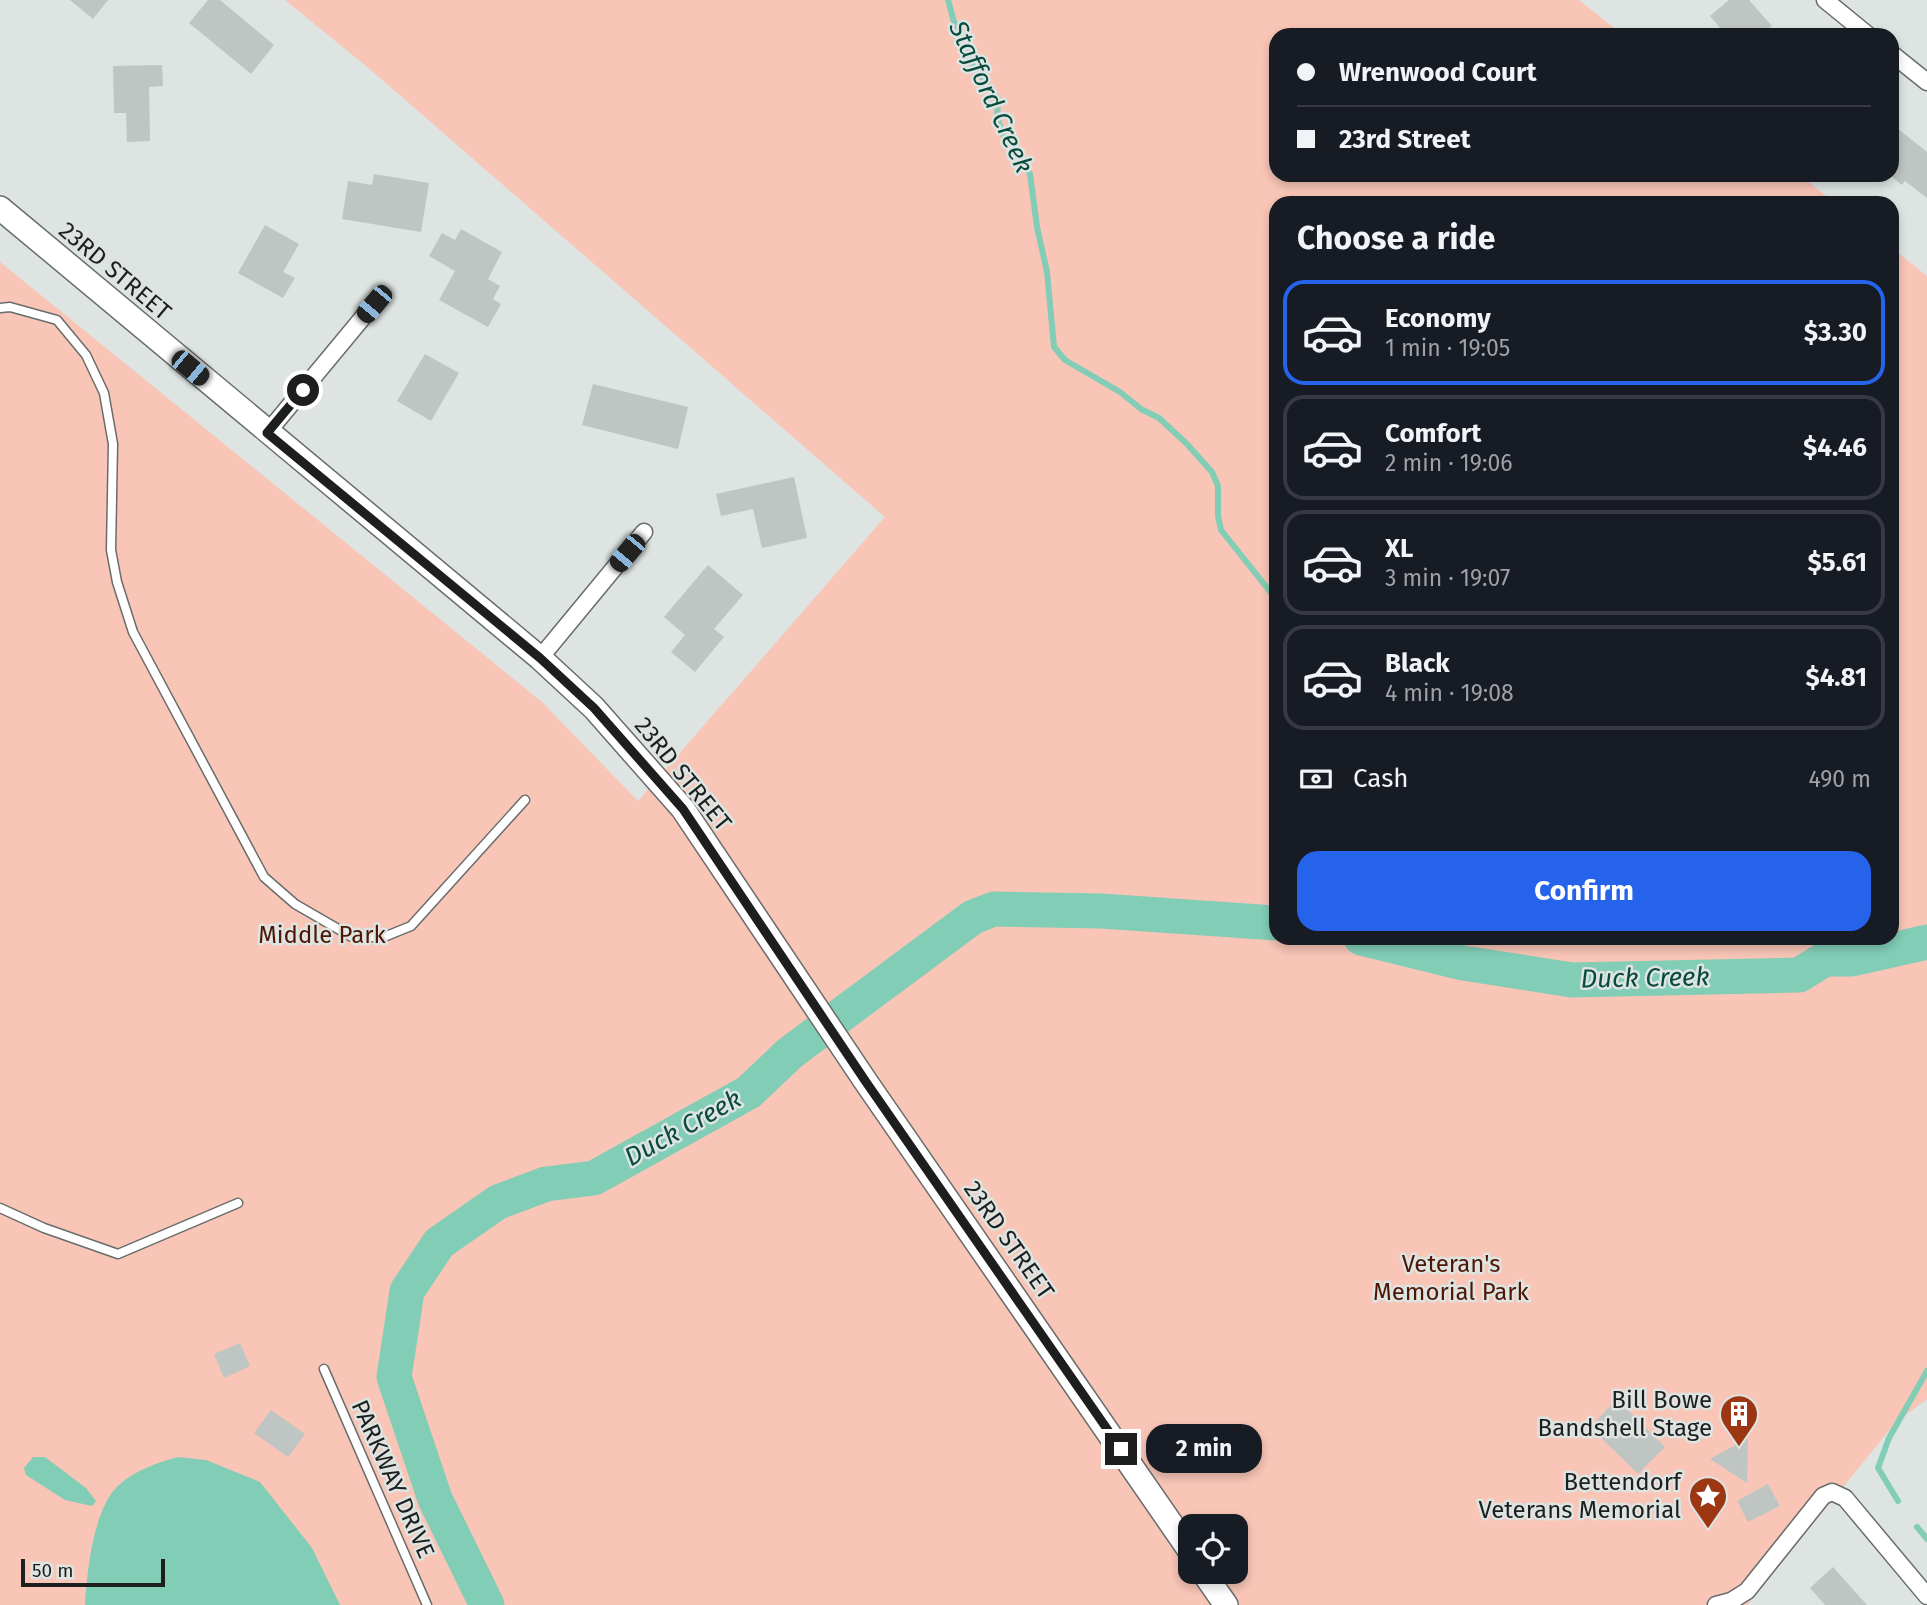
<!DOCTYPE html>
<meta charset="utf-8">
<style>
body{margin:0;font-family:"Fira Sans",sans-serif;background:#242831;color:#f1f3f6;height:100vh;display:flex;flex-direction:column;font-size:26px;white-space:nowrap}
*{box-sizing:border-box;margin:0}
p{font-size:23px;color:#9ea1a6}
.icon{flex:none;width:38px;height:38px;fill:none;stroke:currentColor;stroke-width:2;stroke-linecap:round;stroke-linejoin:round}
.map{position:relative;flex:1;overflow:hidden}
.side{position:absolute;left:1269px;top:196px;width:630px;height:749px;display:flex;flex-direction:column;background:#171b24;border-radius:21px;box-shadow:0 4px 10px #0003}
.side>*{flex:none}
.hud{position:absolute;left:1269px;top:28px;width:630px;height:154px;border-radius:21px;box-shadow:0 4px 10px #0003;display:grid;align-content:center;height:154px;padding:0 28px;background:#171b24}
.tools{position:absolute;left:1178px;top:1514px;display:grid;gap:14px}
.tools a{display:grid;place-items:center;width:70px;height:70px;border-radius:14px;background:#171b24;box-shadow:0 4px 10px #0003;font-size:35px}
.scale{position:absolute;left:21px;bottom:18px;width:144px;box-sizing:border-box;padding-left:7px;border:4px solid #1d1f1f;border-top:0;font-size:19px;line-height:24px;white-space:nowrap;color:#1d1f1f;-webkit-text-stroke:5px #dde4e1;paint-order:stroke}
.end{position:absolute;width:32px;height:32px;margin:-16px;border:9px solid #1d1f1f;background:#fff;box-shadow:0 0 0 4px #fff}
.from{border-radius:50%}
.bubble{position:absolute;height:49px;border-radius:21px;background:#171b24;box-shadow:0 4px 10px #0003;font-size:23px;font-weight:700;line-height:49px;text-align:center}
.car{position:absolute;width:21px;height:42px;margin:-21px -10px;border-radius:9px;box-shadow:0 0 5px 2px #0007;background:linear-gradient(#222 24%,#8ab4d8 0 40%,#222 0 76%,#8ab4d8 0 86%,#222 0)}
.hud b{display:flex;align-items:center;gap:24px;height:66px;font-size:26px}
.hud b+b{border-top:2px solid #363941}
.hud i{width:18px;height:18px;background:#f1f3f6}
ul{padding:0;list-style:none}
li{display:flex;align-items:center;gap:21px;height:105px;margin:0 14px 10px;padding:0 14px;border:4px solid #363941;border-radius:21px}
li div{flex:1}
li b{display:block;font-size:26px}
li em{font-style:normal;font-weight:700}
li.on{border-color:#2563eb}
li>.icon{width:63px;height:63px;stroke-width:1.5}
h2{padding:0 28px;font-size:32px;line-height:84px}
.pay{display:flex;align-items:center;gap:18px;height:77px;padding:0 28px;font-size:26px}
.pay p{margin-inline-start:auto}
.button{display:flex;gap:14px;margin-top:auto;padding:14px 28px}
.button a{flex:1;height:80px;border-radius:21px;background:#2563eb;color:#fff;font-size:28px;font-weight:700;line-height:80px;text-align:center}
.map>svg:first-child{display:block}
.green{fill:#f8c5b6;fill-rule:evenodd}
.water{fill:#82cdb6}
.lines{fill:none;stroke-linecap:round;stroke-linejoin:round}
.stream{stroke:#82cdb6;stroke-width:6}
.river{stroke:#82cdb6;stroke-width:35}
.building{fill:#bfc5c3}
.lane-casing{stroke:#686d6b;stroke-width:11}
.street-casing{stroke:#686d6b;stroke-width:19}
.secondary-casing{stroke:#686d6b;stroke-width:26}
.lane{stroke:#fff;stroke-width:8}
.street{stroke:#fff;stroke-width:16}
.secondary{stroke:#fff;stroke-width:23}
.route{stroke:#1d1f1f;stroke-width:9}
.labels{text-anchor:middle;dominant-baseline:central;stroke-width:5;stroke-linejoin:round;paint-order:stroke}
.street-label{font-size:24px;fill:#1d1f1f;stroke:#dde4e1}
.park-label{font-size:24px;fill:#4f1604;stroke:#dde4e1}
.poi-label{font-size:24px;fill:#1d1f1f;stroke:#dde4e1;text-anchor:end}
.water-label{font-size:26px;font-style:italic;fill:#074b3c;stroke:#dde4e1}
</style>
<div class="map">
<svg width="1927" height="1605" viewBox="0 0 1927 1605">
<rect width="100%" height="100%" fill="#dde4e1"/>
<!-- green -->
<path class="green" d="M285,0h1294l44,35h-347v140h524l35,28h-559v735h616v-690l35,28v1123l-31,23 -149,183h-1747v-1343l542,440 96,99 247,-284 -514,-447zM1190,1526h46v46h-46z"/>
<!-- water -->
<path class="water" d="M33,1457h12l41,31 10,13 -4,5 -27,-6 -39,-25 -2,-7z
M178,1457l28,3 54,22 52,66 28,57h-255c2,-32 8,-97 34,-120 16,-15 38,-22 59,-28z"/>
<g class="lines">
<!-- stream -->
<path class="stream" d="M948,0l6,22 15,21 1,18 28,38 -1,19 8,21 25,35 7,53 10,45 7,75 11,13 55,32 21,17 18,9 28,26 25,28 6,14v30l3,14 55,69
M1850,938l2,21
M1898,1501l-20,-33 11,-30 38,-67
M1917,1527l10,12"/>
<!-- river -->
<path class="river" d="M1361,938l102,25 109,17 227,-5 26,-16h27l75,-17
M487,1605l-52,-106 -41,-122 13,-86 32,-48 59,-41 48,-18 48,-6 155,-86 41,-39 183,-136 21,-8 107,2 175,12"/>
</g>
<!-- building -->
<path class="building" d="M70,0h38l-15,19z
M208,0h12l54,45 -23,29 -62,-51z
M1729,0h20l23,26 -10,9h-36l-16,-19z
M162,65l1,21 -14,1 1,54 -23,1 -1,-29h-12l-1,-47z
M1892,124l35,28v46l-22,-17 -3,4 -10,-8z
M374,174l55,9 -8,49 -79,-13 6,-38 24,4z
M265,225l34,19 -16,28 12,6 -12,20 -45,-25z
M461,229l41,23 -14,27 12,7 -7,13 8,5 -13,23 -49,-27 16,-29 -26,-15 13,-23 13,7z
M425,354l34,19 -28,48 -34,-20z
M593,384l95,23 -10,42 -96,-24z
M794,477l13,61 -45,10 -9,-39 -32,7 -5,-22z
M708,565l35,30 -29,34 10,8 -29,35 -24,-20 14,-17 -21,-18z
M240,1343l10,23 -26,12 -10,-24z
M1617,1399l48,48 -27,27 -48,-47z
M271,1410l34,24 -17,23 -34,-24z
M1748,1438l-1,45 -37,-24z
M1768,1484l12,22 -32,16 -11,-21z
M1833,1567l34,38h-42l-15,-17z"/>
<g class="lines">
<defs>
<path id="lane" d="M0,308l10,-1 47,13 29,35 18,38 9,51 -2,106 6,32 16,50 131,245 31,27 57,33h32l27,-11 114,-126
M0,1208l44,20 74,26 120,-51
M324,1369l103,236"/>
<path id="street" d="M1825,0l43,35
M1892,54l35,28
M267,433l107,-129
M540,658l104,-126
M1716,1605l15,-4 16,-10 76,-95 9,-4 13,6 82,98"/>
<path id="secondary" d="M0,208l540,450 54,50 89,101 183,273 324,469
M1203,1572l23,33"/>
</defs>
<!-- lane casing -->
<use href="#lane" class="lane-casing"/>
<!-- street casing -->
<use href="#street" class="street-casing"/>
<!-- secondary casing -->
<use href="#secondary" class="secondary-casing"/>
<!-- lane -->
<use href="#lane" class="lane"/>
<!-- street -->
<use href="#street" class="street"/>
<!-- secondary -->
<use href="#secondary" class="secondary"/>
</g>
<g class="lines">
<!-- route -->
<path class="route" d="M303,390l-36,43 273,225 54,50 89,101 183,273 255,367"/>
</g>
<!-- icons -->
<defs>
<symbol id="building-pin" viewBox="-11 -11 22 30"><path d="M0 17L-7.5 6A9.5 9.5 0 1 1 7.5 6Z" fill="#9d3713" stroke="#dde4e1"/><path d="M-4-6H4V6H1V3H-1V6H-4ZM-2.5-4.3h1.7v1.8h-1.7ZM.8-4.3h1.7v1.8H.8ZM-2.5-1h1.7V.8h-1.7ZM.8-1h1.7V.8H.8Z" fill="#fff"/></symbol>
<symbol id="sight-pin" viewBox="-11 -11 22 30"><path d="M0 17L-7.5 6A9.5 9.5 0 1 1 7.5 6Z" fill="#9d3713" stroke="#dde4e1"/><path d="M0-6L1.8-2.2L6-1.7L2.9 1.2L3.7 5.4L0 3.3L-3.7 5.4L-2.9 1.2L-6-1.7L-1.8-2.2Z" fill="#fff"/></symbol>
</defs>
<g fill-rule="evenodd">
<use href="#building-pin" x="1717" y="1392" width="44" height="60"/>
<use href="#sight-pin" x="1686" y="1474" width="44" height="60"/>
</g>
<g class="labels">
<!-- street labels -->
<g class="street-label">
<text transform="translate(115 271) rotate(40)">23RD STREET</text>
<text transform="translate(683 774) rotate(51)">23RD STREET</text>
<text transform="translate(1009 1240) rotate(55)">23RD STREET</text>
<text transform="translate(393 1479) rotate(66)">PARKWAY DRIVE</text>
</g>
<!-- park labels -->
<g class="park-label">
<text x="322" y="935">Middle Park</text>
<text x="1451" y="1264">Veteran's<tspan x="1451" dy="28">Memorial Park</tspan></text>
</g>
<!-- poi labels -->
<g class="poi-label">
<text x="1712" y="1400">Bill Bowe<tspan x="1712" dy="28">Bandshell Stage</tspan></text>
<text x="1681" y="1482">Bettendorf<tspan x="1681" dy="28">Veterans Memorial</tspan></text>
</g>
<!-- water labels -->
<g class="water-label">
<text transform="translate(991 97) rotate(65)">Stafford Creek</text>
<text transform="translate(1645 978) rotate(-1)">Duck Creek</text>
<text transform="translate(683 1128) rotate(-29)">Duck Creek</text>
</g>
</g>
</svg>
<div class="tools">
<a><svg class="icon" aria-label="locate" viewBox="0 0 24 24"><circle cx="12" cy="12" r="6"/><path d="M12 2v4M12 18v4M2 12h4M18 12h4"/></svg></a>
</div>
<div class="scale">50 m</div>
<i class="end from" style="left:303px;top:390px"></i>
<i class="end" style="left:1121px;top:1449px"></i>
<div class="bubble" style="left:1146px;top:1424px;width:116px">2 min</div>
<i class="car" style="left:374px;top:304px;rotate:220deg"></i>
<i class="car" style="left:190px;top:368px;rotate:130deg"></i>
<i class="car" style="left:627px;top:553px;rotate:220deg"></i>
<div class="hud">
<b><i class="from"></i>Wrenwood Court</b>
<b><i></i>23rd Street</b>
</div>
<section class="side">
<h2>Choose a ride</h2>
<ul>
<li class="on"><svg class="icon" aria-label="car" viewBox="0 0 24 24"><path d="M5 17H2v-5l4-1 3-4h7l3 4 3 1v5h-3M9 17h6M6 11h13"/><circle cx="7" cy="17" r="2"/><circle cx="17" cy="17" r="2"/></svg><div><b>Economy</b><p>1 min · 19:05</p></div><em>$3.30</em></li>
<li><svg class="icon" aria-label="car" viewBox="0 0 24 24"><path d="M5 17H2v-5l4-1 3-4h7l3 4 3 1v5h-3M9 17h6M6 11h13"/><circle cx="7" cy="17" r="2"/><circle cx="17" cy="17" r="2"/></svg><div><b>Comfort</b><p>2 min · 19:06</p></div><em>$4.46</em></li>
<li><svg class="icon" aria-label="car" viewBox="0 0 24 24"><path d="M5 17H2v-5l4-1 3-4h7l3 4 3 1v5h-3M9 17h6M6 11h13"/><circle cx="7" cy="17" r="2"/><circle cx="17" cy="17" r="2"/></svg><div><b>XL</b><p>3 min · 19:07</p></div><em>$5.61</em></li>
<li><svg class="icon" aria-label="car" viewBox="0 0 24 24"><path d="M5 17H2v-5l4-1 3-4h7l3 4 3 1v5h-3M9 17h6M6 11h13"/><circle cx="7" cy="17" r="2"/><circle cx="17" cy="17" r="2"/></svg><div><b>Black</b><p>4 min · 19:08</p></div><em>$4.81</em></li>
</ul>
<div class="pay"><svg class="icon" aria-label="cash" viewBox="0 0 24 24"><path d="M3 7h18v10H3z"/><circle cx="12" cy="12" r="2"/></svg>Cash<p>490 m</p></div>
<div class="button"><a>Confirm</a></div>
</section>
</div>
